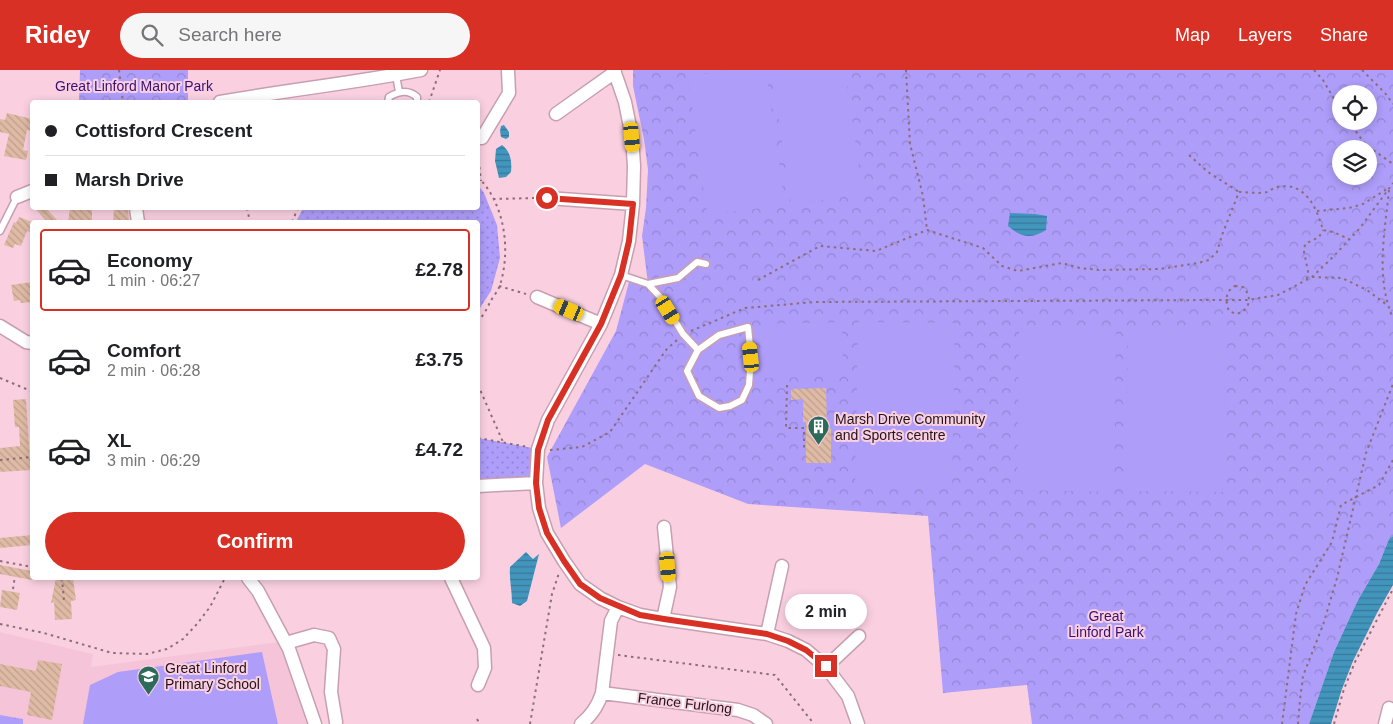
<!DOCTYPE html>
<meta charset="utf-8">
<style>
body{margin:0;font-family:Helvetica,sans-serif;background:#f6f6f6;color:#202124;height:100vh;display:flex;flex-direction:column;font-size:19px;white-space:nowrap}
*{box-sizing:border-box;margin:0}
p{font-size:16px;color:#757577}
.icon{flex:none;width:28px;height:28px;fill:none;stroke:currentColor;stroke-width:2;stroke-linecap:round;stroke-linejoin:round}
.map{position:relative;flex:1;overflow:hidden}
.panel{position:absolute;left:30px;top:150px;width:450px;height:360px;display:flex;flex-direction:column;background:#fff;border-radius:5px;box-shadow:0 2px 8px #0003}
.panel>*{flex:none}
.hud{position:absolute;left:30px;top:30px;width:450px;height:110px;border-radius:5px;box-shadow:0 2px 8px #0003;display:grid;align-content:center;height:110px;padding:0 15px;background:#fff}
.controls{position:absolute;left:1332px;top:15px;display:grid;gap:10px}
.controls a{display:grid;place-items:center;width:45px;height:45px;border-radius:50%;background:#fff;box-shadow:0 2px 8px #0003;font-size:25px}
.end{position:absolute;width:22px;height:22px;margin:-11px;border:6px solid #d93025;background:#fff;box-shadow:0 0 0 2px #fff}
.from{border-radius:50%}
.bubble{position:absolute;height:35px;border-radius:18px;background:#fff;box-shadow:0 2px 8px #0003;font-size:16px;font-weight:600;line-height:35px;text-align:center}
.car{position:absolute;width:15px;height:30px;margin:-15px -8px;border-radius:6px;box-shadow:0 0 4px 1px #0007;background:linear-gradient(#f5c518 24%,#345 0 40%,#f5c518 0 76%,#345 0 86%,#f5c518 0)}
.hud b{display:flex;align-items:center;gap:18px;height:48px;font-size:19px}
.hud b+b{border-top:1px solid #e0e0e0}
.hud i{width:12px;height:12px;background:#202124}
ul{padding:9px 0 0;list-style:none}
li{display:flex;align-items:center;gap:15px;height:82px;margin:0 10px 8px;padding:0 5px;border:2px solid transparent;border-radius:5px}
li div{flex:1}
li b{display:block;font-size:19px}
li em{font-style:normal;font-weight:600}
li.active{border-color:#d93025}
li>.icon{width:45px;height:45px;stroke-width:1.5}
.cta{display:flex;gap:10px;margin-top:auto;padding:10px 15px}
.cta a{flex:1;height:58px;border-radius:30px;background:#d93025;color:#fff;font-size:20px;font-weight:600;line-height:58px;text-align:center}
header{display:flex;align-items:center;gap:30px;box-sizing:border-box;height:70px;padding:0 25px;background:#d93025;color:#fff}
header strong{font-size:24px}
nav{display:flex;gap:28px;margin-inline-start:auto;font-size:18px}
.search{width:350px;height:45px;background:#f6f6f6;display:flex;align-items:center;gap:12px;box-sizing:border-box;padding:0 18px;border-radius:28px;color:#757577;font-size:19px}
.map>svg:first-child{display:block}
.built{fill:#f6c4d9}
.grass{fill:url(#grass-dots)}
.park{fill:url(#park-crowns);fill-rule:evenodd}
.pitch{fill:#ae9df9}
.water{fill:url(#water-rules)}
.building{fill:url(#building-back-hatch)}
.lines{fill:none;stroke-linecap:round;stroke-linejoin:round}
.service-casing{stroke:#c79fb0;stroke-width:9}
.minor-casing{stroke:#c79fb0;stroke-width:15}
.path{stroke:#8a6e7a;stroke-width:2;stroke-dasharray:2.5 4;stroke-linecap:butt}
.service{stroke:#fff;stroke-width:6}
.minor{stroke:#fff;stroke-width:12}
.route{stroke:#d93025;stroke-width:6}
.labels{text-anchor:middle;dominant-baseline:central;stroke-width:4;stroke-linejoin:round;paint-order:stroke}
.park-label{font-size:14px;fill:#361077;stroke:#fad0e1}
.poi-label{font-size:14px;fill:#22141a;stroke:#fad0e1;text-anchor:start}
.street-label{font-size:14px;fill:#22141a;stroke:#fad0e1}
</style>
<header>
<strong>Ridey</strong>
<div class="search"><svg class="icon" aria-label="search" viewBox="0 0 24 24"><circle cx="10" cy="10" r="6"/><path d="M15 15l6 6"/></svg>Search here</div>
<nav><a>Map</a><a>Layers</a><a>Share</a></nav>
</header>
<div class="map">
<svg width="1393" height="654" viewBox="0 0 1393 654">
<defs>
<pattern id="grass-dots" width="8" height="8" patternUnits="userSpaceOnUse" patternTransform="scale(1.25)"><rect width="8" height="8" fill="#ae9df9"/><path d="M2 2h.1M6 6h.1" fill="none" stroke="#9586d5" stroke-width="1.8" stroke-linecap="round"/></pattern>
<pattern id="park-crowns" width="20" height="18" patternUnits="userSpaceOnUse" patternTransform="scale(1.25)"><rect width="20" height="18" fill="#ae9df9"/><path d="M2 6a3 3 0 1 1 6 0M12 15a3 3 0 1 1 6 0" fill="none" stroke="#9586d5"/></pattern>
<pattern id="water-rules" width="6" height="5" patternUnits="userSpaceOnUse" patternTransform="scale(1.25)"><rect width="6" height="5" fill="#4295bc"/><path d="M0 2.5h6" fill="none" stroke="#377898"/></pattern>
<pattern id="building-back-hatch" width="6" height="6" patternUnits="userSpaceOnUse" patternTransform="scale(1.25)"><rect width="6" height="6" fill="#dfbaa5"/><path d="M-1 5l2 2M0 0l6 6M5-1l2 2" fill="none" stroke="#bf9f8d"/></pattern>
</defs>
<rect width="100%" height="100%" fill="#fad0e1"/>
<!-- built -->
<path class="built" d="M0,562l93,22 -2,13 188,-25 28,82h-307z"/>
<!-- grass -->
<path class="grass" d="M478,115l6,8 13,32 3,33 -9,33 -13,20v-89h-182l7,-14h175z
M478,368l60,11 -2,34 -58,3z"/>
<!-- park -->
<path class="park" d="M80,0h108v32h-109z
M633,0h760v466l-4,3 -10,25 -21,36 -24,52 -25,72h-277l-5,-39 -84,8 -15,-177 -180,-12 -103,-40 -84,64 -14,-71 69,-126 14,-53 18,6 -6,-48 4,-28 2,-38 -4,-31 -11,-53zM1341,24h28v27h-28zM1341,79h28v27h-28z
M0,645l23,4v5h-23z"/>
<!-- pitch -->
<path class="pitch" d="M731,0h35l19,135 -78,10 -19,-139z
M772,0h73l18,124 -72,11z
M842,252l1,54 -78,2 -1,-54z
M858,252l97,1 -3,166 -97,-2z
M1019,255l97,2 -2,165 -97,-2z
M1128,256l97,1 -2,165 -97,-1z
M262,582l16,72h-195l7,-39 28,-13z"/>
<!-- water -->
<path class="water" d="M504,55l5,7v5l-3,2 -5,-2 -1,-6 1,-5z
M502,75c9,7 10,17 9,27l-5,5 -7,1 -4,-17 1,-12z
M1010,143l25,1 12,2 -1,14c-16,10 -25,7 -38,-4z
M1393,466v49l-16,28 -24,48 -11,28 -11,35h-22l25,-72 24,-52 21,-36 10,-25z
M526,482l7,7 6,-5 -12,47 -7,5 -8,-3c0,-13 -3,-24 -2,-36z"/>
<!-- building -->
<path class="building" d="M7,43l25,6v12l-5,-1 -4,20 5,1 -2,9 -22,-4 5,-22 -9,-2v-13l5,1z
M35,138h11l13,14h-12z
M70,138h22v14h-24z
M114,138h14l1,14h-16z
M19,147l13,5v11l-5,-2 -6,15 -6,-2 -2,4 -9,-3 10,-23 2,1z
M32,212v20l-11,1 -1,-3 -6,1 -3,-16z
M826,318l1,40h4v35h-25v-41h-3v-23l-12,1v-11z
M26,329l4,62h2v9l-32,2v-24l20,-2 -1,-19h-4l-2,-27z
M32,465v10l-32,3v-10z
M0,495l32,6v9l-32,-6z
M56,508h17l3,22 -5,1 1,18 -17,1 -1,-18 -3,1z
M2,520l18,3 -3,17 -17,-3z
M38,590l24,4 -10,56 -25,-5 4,-23 -31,-6v-22l36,7z"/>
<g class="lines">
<defs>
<path id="service" d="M396,5l3,17
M388,32l1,-5c10,-6 19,-8 28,0v5
M0,161l17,-34
M621,205l27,9 13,14 22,36 15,16
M648,214l30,-6 19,-16 9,2
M748,257l3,30 -2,28 -7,15 -12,6 -11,2 -20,-12 -12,-25 11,-21 21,-15z"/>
<path id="minor" d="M614,0l11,32 7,35 2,29 -1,38 -4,37 -8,34 -20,49 -53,96 -10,29 -2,34 3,25 8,25 17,28 16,23 20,14 18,9 22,8 23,4 104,15 21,7 18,9 20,17 22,29 10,28
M220,32c67,-12 134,-19 201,-32
M556,44l59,-42
M482,68l27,-45 -1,-23
M17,127l15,-6
M547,128l86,6
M136,138l2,14
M537,227l64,27
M0,256l26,16 6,1
M478,416l58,-3
M248,508l10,13 31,58 26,75
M451,508l33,70 1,20 -7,17
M618,537l-7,14 -9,72 136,17 15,5 13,9
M663,549l7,-32 -6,-60
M767,564l15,-68
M286,573l28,-8 15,3 5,11 -3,43 5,30
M826,597l33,-31
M581,654c11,-9 17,-18 21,-31
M1385,654l4,-16"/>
</defs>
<!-- service casing -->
<use href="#service" class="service-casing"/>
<!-- minor casing -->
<use href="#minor" class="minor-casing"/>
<!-- path -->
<path class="path" d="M119,0l4,32
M906,0l4,74 13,52 4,34
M1314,0l9,10 18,31
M1362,0l23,23 8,11
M429,32l11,-32
M1348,51l18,24 27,19
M478,84l3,27
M1189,85l19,17 31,20
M478,107c27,27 33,73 22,108 -2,6 -7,12 -10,17 -3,7 -7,14 -12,19
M1389,120c-4,42 -14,87 4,128
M493,129l43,-1
M247,138l3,14
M1317,141l32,-3 14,-4 24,-15
M292,152l6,-14
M1312,207l30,1 25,12 20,15
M1307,209l1,-8 -4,-19 1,-8 14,-7 4,-7
M758,210l62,-34 56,5 51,-21 56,18 19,18 16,5 44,-8 18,5 19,2 61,-1 38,-6 11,-3 8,-8 5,-17 17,-43c8,0 20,2 28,0 3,-1 6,-4 10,-5 29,-6 40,22 46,43l10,2 16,7
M499,216l27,8
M1235,216l8,1c10,10 7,24 -7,27l-7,-3c-4,-9 -4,-20 6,-25z
M691,261l54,-23 70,-6 404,-2h28l31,-5 34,-18 21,-20 27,-29 33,-45
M0,308l31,13 1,15
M478,315l25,57
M787,315l-1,43h18v21
M478,368l50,9
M550,380l32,-3 28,-15 56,-82 11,-10
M0,390l32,-3
M0,491l32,6
M62,508l2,23
M13,519l2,-13
M0,554l44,9 68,20 35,1 20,-5 16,-10 14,-15 13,-17 15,-29
M618,585l157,20 39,49
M477,649l3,5
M530,654l22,-130 7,-21
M1282,654l14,-110 9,-29 27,-43 9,-37 38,-20 14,-25
M1298,654l2,-24 3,-24 20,-51 14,-47 29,-125 27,-69
M1334,654l10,-35 11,-27 38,-73"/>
<!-- service -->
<use href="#service" class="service"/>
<!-- minor -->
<use href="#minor" class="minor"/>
</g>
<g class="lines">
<!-- route -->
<path class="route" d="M547,128l86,6 -4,37 -8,34 -20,49 -53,96 -10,30 -2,33 3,25 8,25 17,28 16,23 20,14 40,17 24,4 103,15 21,7 18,9 20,16"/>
</g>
<!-- icons -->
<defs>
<symbol id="building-pin" viewBox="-11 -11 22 30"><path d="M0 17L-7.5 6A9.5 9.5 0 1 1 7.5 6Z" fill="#2c6b59" stroke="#fad0e1"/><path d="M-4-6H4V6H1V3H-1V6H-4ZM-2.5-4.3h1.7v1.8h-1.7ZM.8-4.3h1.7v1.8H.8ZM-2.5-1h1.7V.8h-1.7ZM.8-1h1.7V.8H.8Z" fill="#fff"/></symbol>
<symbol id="school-pin" viewBox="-11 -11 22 30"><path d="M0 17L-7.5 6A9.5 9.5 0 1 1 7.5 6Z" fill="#2c6b59" stroke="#fad0e1"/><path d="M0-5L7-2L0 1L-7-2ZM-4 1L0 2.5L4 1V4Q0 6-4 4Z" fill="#fff"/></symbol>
</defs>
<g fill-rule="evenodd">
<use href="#building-pin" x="806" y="344" width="25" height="34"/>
<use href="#school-pin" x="136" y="594" width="25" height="34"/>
</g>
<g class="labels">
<!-- park labels -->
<g class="park-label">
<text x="134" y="16">Great Linford Manor Park</text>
<text x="1106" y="546">Great<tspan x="1106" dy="16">Linford Park</tspan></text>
</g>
<!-- poi labels -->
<g class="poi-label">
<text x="835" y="349">Marsh Drive Community<tspan x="835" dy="16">and Sports centre</tspan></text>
<text x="165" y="598">Great Linford<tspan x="165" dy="16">Primary School</tspan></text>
</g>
<!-- street labels -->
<g class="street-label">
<text transform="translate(685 633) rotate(7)">France Furlong</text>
</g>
</g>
</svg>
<div class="controls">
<a><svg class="icon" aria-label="locate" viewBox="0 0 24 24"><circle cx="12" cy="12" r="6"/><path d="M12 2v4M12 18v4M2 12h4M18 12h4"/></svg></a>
<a><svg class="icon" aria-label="layers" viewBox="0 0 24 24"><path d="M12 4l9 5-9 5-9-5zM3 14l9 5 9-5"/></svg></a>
</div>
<i class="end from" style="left:547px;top:128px"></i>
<i class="end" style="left:826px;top:596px"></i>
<div class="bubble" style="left:785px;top:524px;width:82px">2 min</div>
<i class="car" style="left:632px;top:67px;rotate:175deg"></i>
<i class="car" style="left:569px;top:240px;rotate:293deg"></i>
<i class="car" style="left:668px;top:240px;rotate:148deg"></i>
<i class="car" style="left:751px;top:287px;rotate:354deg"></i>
<i class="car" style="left:668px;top:497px;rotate:175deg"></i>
<div class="hud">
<b><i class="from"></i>Cottisford Crescent</b>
<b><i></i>Marsh Drive</b>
</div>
<section class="panel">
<ul>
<li class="active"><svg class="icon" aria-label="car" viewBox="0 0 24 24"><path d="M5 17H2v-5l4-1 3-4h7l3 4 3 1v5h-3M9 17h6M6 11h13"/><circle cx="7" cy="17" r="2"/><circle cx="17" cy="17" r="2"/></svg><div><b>Economy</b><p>1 min · 06:27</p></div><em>£2.78</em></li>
<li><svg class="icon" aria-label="car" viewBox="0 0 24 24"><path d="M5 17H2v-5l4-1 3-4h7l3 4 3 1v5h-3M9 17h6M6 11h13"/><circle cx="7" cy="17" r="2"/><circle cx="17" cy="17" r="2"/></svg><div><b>Comfort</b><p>2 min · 06:28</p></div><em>£3.75</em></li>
<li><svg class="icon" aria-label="car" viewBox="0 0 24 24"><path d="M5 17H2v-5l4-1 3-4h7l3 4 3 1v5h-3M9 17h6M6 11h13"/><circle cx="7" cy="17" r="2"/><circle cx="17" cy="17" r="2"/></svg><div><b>XL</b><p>3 min · 06:29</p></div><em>£4.72</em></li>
</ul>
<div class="cta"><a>Confirm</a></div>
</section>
</div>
